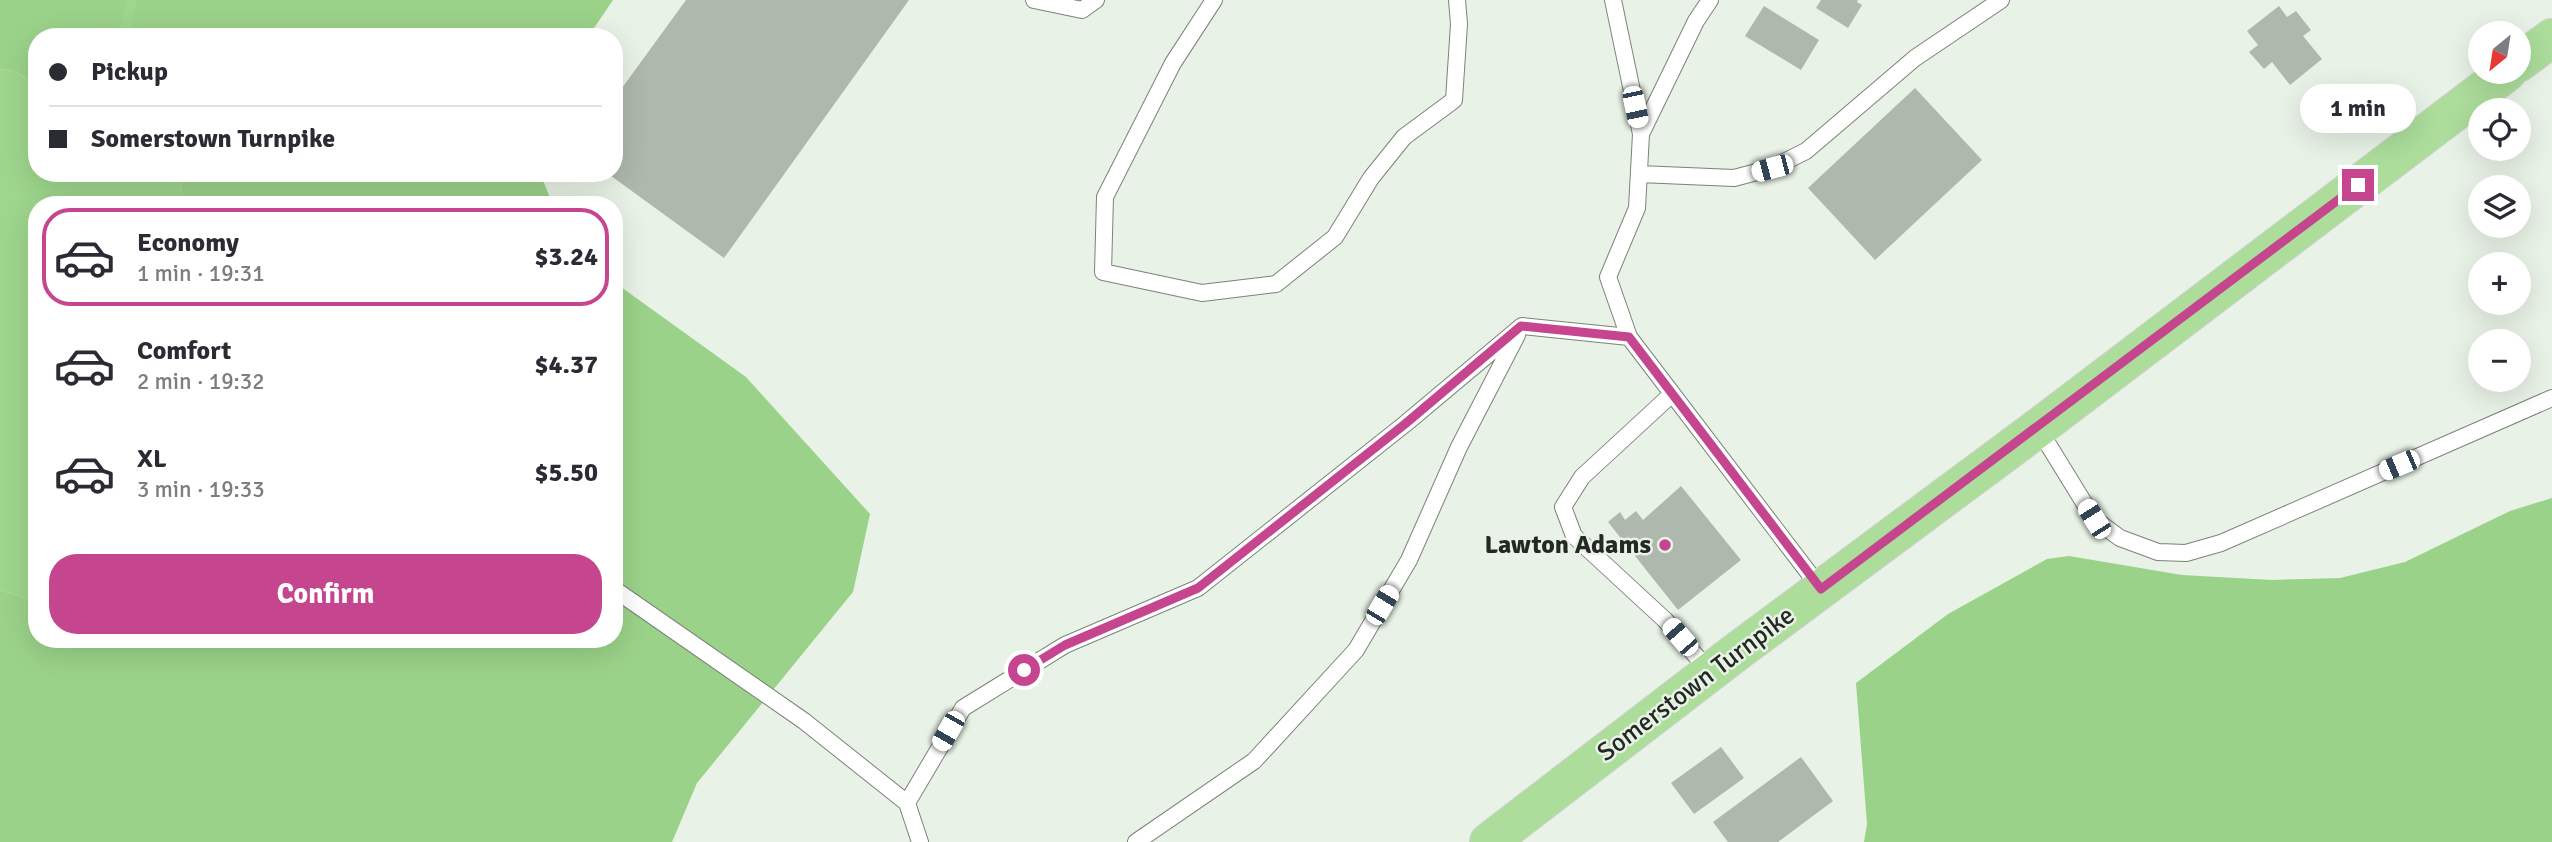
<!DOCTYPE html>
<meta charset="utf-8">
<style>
body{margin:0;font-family:Signika,sans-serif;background:#f7f7f7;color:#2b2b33;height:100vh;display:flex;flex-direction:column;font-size:26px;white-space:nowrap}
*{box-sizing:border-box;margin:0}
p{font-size:23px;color:#7c7c81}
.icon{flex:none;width:38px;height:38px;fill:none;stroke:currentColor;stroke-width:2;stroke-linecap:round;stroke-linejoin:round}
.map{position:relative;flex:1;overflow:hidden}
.panel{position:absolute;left:28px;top:196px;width:595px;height:452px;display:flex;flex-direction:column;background:#fff;border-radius:28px;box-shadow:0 7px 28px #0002}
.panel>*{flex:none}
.guide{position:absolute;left:28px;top:28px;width:595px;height:154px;border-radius:28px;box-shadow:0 7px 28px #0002;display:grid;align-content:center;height:154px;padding:0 21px;background:#fff}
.needle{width:46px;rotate:210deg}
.controls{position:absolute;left:2468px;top:21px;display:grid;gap:14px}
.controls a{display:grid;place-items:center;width:63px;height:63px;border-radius:50%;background:#fff;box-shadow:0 7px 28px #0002;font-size:35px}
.end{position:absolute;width:32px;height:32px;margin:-16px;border:9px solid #c5458f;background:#fff;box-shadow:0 0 0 4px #fff}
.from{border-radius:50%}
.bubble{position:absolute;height:49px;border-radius:24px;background:#fff;box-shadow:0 7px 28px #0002;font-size:23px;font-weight:800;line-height:49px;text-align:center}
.car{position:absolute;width:21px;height:42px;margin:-21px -10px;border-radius:9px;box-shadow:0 0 5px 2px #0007;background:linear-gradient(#fff 24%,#345 0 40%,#fff 0 76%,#345 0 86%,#fff 0)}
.guide b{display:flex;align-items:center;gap:24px;height:66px;font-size:26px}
.guide b+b{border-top:2px solid #e1e1e2}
.guide i{width:18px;height:18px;background:#2b2b33}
ul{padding:12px 0 0;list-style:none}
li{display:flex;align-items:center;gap:21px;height:98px;margin:0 14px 10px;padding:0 7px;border:4px solid transparent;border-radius:28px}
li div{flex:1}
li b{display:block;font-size:26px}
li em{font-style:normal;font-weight:800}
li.on{border-color:#c5458f}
li>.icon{width:63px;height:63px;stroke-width:1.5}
.cta{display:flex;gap:14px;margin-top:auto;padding:14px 21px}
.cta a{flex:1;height:80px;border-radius:28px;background:#c5458f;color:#fff;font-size:28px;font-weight:800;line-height:80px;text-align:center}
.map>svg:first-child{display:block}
.forest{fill:#9bd289}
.water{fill:#9ed68d}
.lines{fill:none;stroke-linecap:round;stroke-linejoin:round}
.stream{stroke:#9ed68d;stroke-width:10}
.building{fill:#afb8ad}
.service-casing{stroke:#7b8378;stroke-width:18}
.primary-casing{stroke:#cfd0cf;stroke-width:40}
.service{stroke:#fff;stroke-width:16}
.primary{stroke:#acdd9b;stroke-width:38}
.route{stroke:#c5458f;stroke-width:9}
.poi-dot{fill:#c5458f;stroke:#e9f2e6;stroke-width:2.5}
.labels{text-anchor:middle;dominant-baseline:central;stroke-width:5;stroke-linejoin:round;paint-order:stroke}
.poi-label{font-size:26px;font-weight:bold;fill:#242823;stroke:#e9f2e6;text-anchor:end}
.street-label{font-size:26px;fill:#242823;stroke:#e9f2e6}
</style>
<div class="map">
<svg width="2552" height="842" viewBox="0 0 2552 842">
<rect width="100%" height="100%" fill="#e9f2e6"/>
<!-- forest -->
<path class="forest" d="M0,0h613l-25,37h-551v47l-23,-13 -14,-2z
M178,173h362l13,32h-368z
M614,282l132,95 124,137 -17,78 -156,191 -25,59h-672v-252l37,12v37h577z
M2552,498v344h-688l3,-18 -11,-141 92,-69 99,-55 22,-3 113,19 90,5 68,-2 65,-16 105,-51z"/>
<!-- water -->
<path class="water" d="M0,69l14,2 23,13v89h141l7,32h-148v397l-37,-12z"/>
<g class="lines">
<!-- stream -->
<path class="stream" d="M123,37l9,-37"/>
</g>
<!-- building -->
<path class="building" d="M686,0h223l-185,258 -117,-85h7v-74z
M1821,0h37l-1,2 5,3 -14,23 -32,-20z
M1764,6l55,34 -18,30 -56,-34z
M2279,6l8,11 9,-6 15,19 -8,6 19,23 -32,26 -18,-23 -8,7 -15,-17 9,-7 -11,-14z
M1915,88l67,72 -107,100 -67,-72z
M1681,486l60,74 -63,50 -70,-88 12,-10 5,8 11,-9 7,9z
M1721,747l23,31 -50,36 -23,-31z
M1801,757l32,44 -55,41h-50l-15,-20z"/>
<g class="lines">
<defs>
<path id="service" d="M1034,0l48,10 14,-10
M1214,0l-41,63 -68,134 -2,75 99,21 74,-9 59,-47 36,-59 33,-41 50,-37 5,-76 -2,-24
M1613,0l28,134 -4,74 -29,69 21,60 192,252
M1641,134l55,-113 14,-21
M1639,174l95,4 38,-10 34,-17 109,-93 86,-58
M1672,394l-90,83 -19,30 11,29 91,84 45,52
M2038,428l56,91 26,19 38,14 28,1 35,-10 331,-145
M614,589l190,132 103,82
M920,842l-13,-39 56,-95 102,-63 133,-57 207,-164 117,-98 107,11
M1136,842l118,-81 102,-111 53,-90 50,-113 58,-112"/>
<path id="primary" d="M2518,63l34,-25
M1489,842l250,-192 299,-222 469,-356"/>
</defs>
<!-- service casing -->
<use href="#service" class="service-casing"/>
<!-- primary casing -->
<use href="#primary" class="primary-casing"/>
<!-- service -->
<use href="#service" class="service"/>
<!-- primary -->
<use href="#primary" class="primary"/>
</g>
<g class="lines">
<!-- route -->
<path class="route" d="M1024,670l41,-25 133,-57 207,-164 116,-98 108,11 192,252 537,-404"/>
</g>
<!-- markers -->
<circle class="poi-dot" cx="1665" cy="545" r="7"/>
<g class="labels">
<!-- poi labels -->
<g class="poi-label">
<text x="1651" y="545">Lawton Adams</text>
</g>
<!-- street labels -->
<g class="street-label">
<text transform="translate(1696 684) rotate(-37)">Somerstown Turnpike</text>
</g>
</g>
</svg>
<div class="controls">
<a><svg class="needle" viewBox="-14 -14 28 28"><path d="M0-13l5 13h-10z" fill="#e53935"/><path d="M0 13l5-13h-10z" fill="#7c7c81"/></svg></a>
<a><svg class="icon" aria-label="locate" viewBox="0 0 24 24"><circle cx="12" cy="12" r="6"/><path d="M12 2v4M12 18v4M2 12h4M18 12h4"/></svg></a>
<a><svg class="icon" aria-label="layers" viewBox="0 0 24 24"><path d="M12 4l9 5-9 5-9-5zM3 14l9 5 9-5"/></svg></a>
<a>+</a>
<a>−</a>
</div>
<i class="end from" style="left:1024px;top:670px"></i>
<i class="end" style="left:2358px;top:185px"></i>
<div class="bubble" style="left:2300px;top:84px;width:116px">1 min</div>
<i class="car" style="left:1635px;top:107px;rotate:168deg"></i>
<i class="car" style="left:1772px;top:168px;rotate:255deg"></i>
<i class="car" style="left:2399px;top:465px;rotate:247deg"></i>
<i class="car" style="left:2094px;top:519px;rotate:328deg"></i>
<i class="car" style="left:1382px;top:605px;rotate:31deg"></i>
<i class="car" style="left:1680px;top:637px;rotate:319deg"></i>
<i class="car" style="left:948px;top:731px;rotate:210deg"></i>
<div class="guide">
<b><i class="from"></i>Pickup</b>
<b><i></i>Somerstown Turnpike</b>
</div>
<section class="panel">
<ul>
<li class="on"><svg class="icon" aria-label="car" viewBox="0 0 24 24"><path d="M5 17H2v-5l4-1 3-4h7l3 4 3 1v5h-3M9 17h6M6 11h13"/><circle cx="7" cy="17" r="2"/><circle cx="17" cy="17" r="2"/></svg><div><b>Economy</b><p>1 min · 19:31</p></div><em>$3.24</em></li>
<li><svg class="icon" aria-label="car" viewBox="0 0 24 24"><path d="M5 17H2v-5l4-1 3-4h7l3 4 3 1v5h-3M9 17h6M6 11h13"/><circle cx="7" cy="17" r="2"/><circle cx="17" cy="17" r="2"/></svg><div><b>Comfort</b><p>2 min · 19:32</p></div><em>$4.37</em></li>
<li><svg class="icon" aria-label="car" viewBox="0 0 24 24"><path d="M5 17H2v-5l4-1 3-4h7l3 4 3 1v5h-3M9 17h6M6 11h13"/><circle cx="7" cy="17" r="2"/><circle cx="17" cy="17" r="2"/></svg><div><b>XL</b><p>3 min · 19:33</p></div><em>$5.50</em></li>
</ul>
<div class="cta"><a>Confirm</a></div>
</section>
</div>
